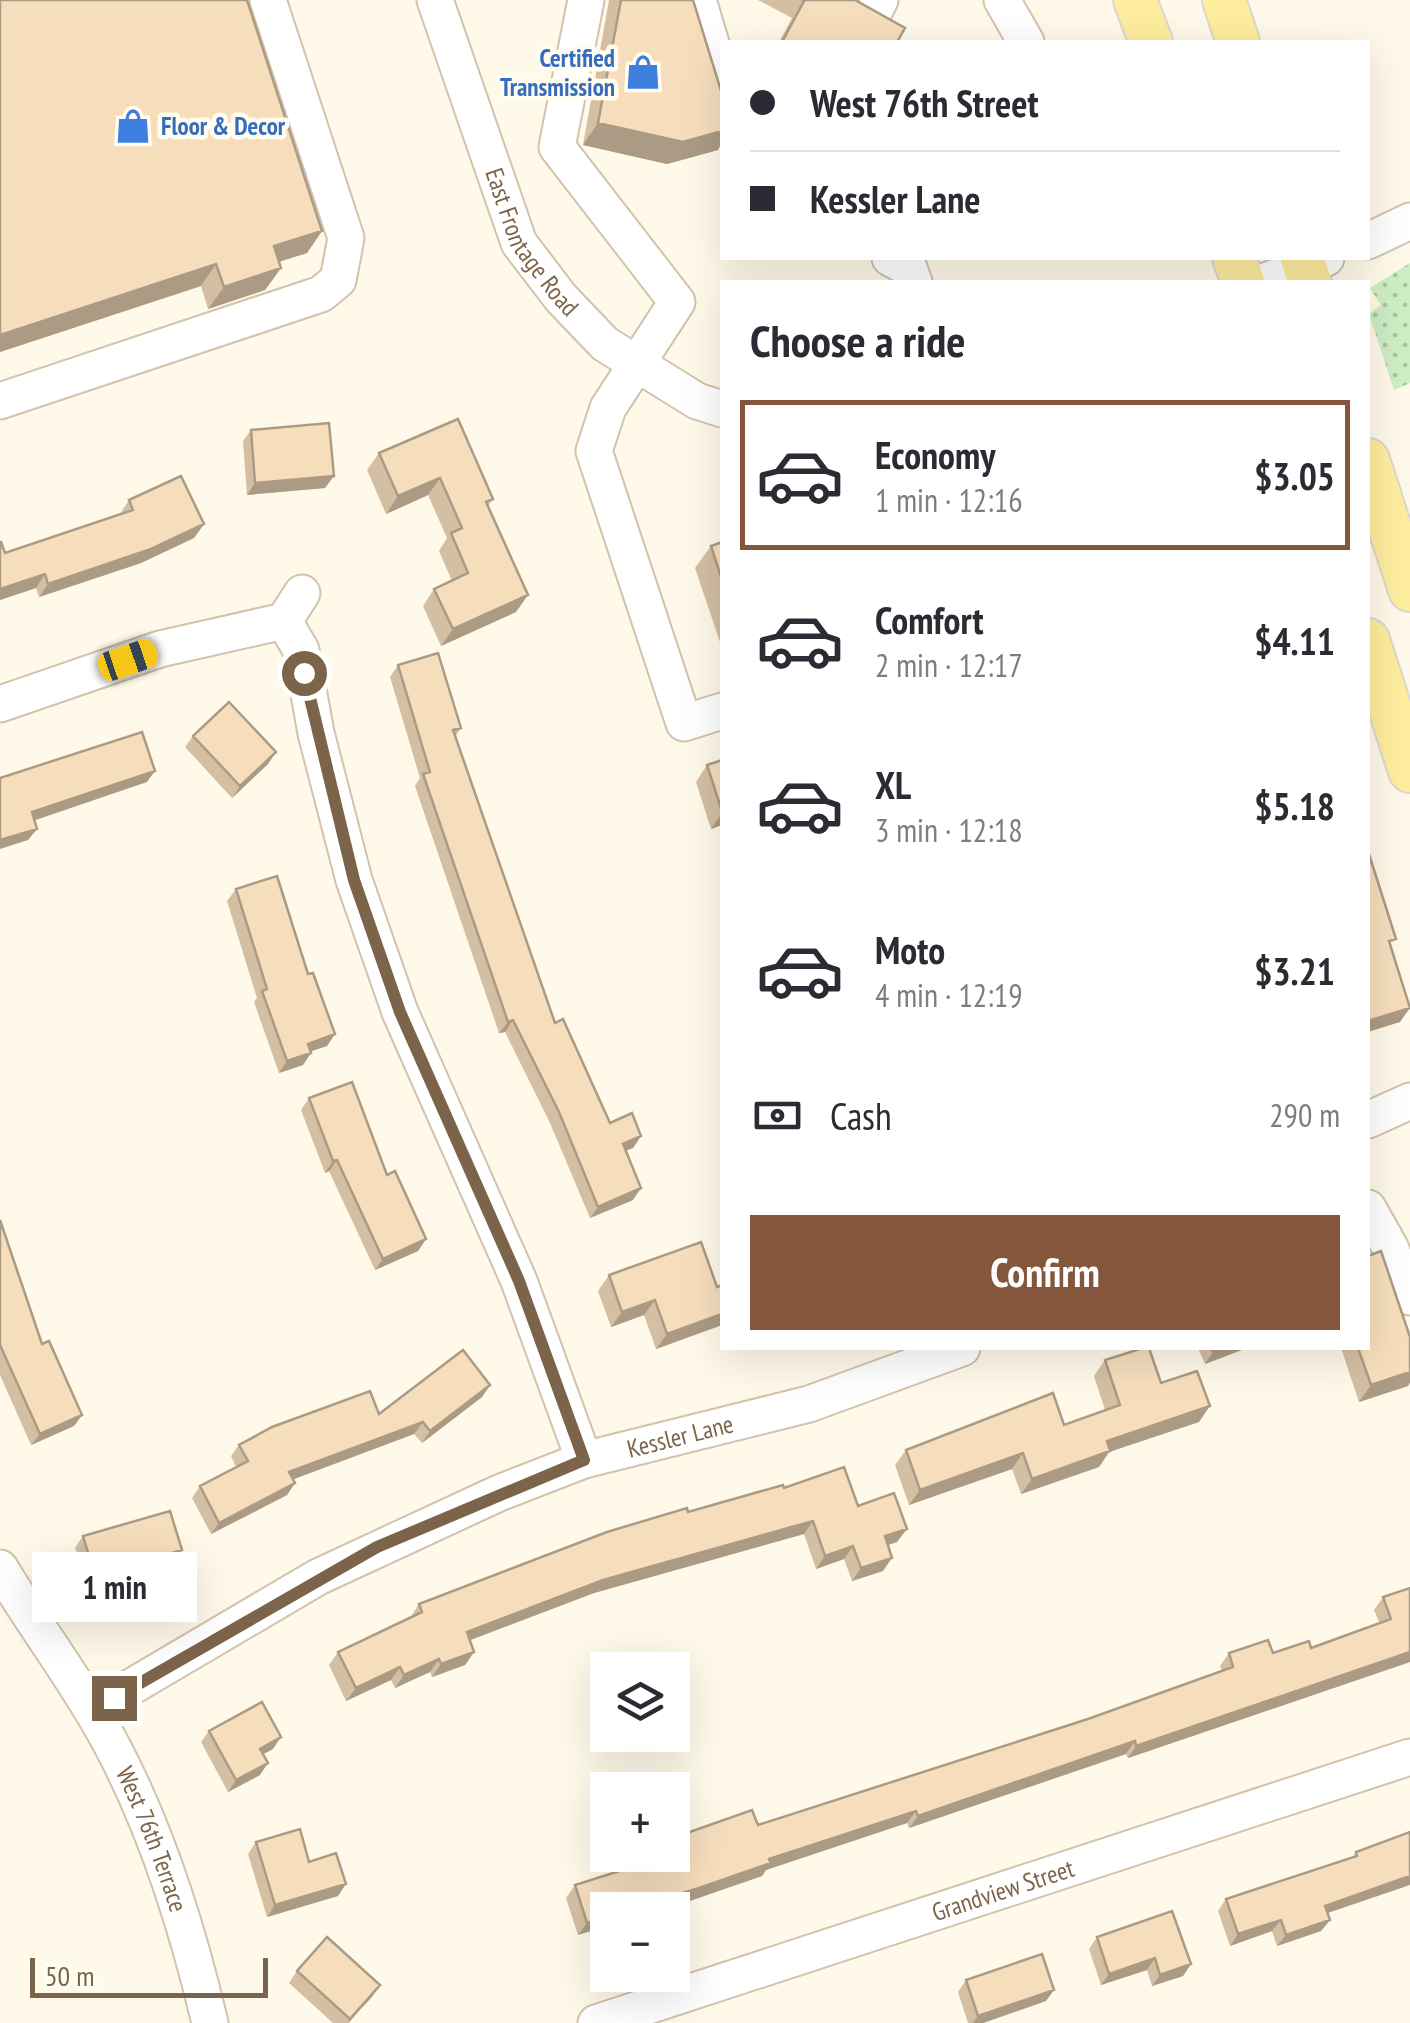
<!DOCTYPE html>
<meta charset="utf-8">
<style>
body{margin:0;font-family:"PT Sans Narrow",sans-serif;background:#f2f2f3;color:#2b2b33;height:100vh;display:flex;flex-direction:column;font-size:38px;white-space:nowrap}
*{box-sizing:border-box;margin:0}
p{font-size:32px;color:#7c7c81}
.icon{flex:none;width:55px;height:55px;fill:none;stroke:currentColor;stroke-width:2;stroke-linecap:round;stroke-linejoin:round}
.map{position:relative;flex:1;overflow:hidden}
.side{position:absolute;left:720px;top:280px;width:650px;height:1070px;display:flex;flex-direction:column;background:#fff;border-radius:0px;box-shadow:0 10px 40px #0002}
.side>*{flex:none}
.top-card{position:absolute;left:720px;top:40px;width:650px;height:220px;border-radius:0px;box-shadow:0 10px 40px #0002;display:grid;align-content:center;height:220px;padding:0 30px;background:#fff}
.controls{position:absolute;left:590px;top:1652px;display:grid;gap:20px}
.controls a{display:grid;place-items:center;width:100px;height:100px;border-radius:0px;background:#fff;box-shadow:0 10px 40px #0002;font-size:50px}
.scale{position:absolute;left:30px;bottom:25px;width:238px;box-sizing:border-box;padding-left:10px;border:5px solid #7b6449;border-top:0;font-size:28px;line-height:35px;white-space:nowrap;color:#7b6449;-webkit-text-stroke:8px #fffcf0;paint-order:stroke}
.end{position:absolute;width:45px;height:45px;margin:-22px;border:12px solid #7b6449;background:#fff;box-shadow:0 0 0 5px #fff}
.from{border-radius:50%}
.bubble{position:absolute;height:70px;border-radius:0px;background:#fff;box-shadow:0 10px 40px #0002;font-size:32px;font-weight:700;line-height:70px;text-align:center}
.car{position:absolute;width:30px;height:60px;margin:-30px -15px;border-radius:12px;box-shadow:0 0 8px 2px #0007;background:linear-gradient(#f5c518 24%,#345 0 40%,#f5c518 0 76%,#345 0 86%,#f5c518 0)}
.top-card b{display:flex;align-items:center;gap:35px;height:95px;font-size:38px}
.top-card b+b{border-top:2px solid #e1e1e2}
.top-card i{width:25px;height:25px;background:#2b2b33}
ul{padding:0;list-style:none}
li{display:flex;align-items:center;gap:30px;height:150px;margin:0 20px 15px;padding:0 10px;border:5px solid transparent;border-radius:0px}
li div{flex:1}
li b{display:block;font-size:38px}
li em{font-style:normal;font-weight:700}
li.selected{border-color:#84563b}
li>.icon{width:90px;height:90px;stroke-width:1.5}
h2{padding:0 30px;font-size:45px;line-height:120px}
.pay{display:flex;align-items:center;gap:25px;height:110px;padding:0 30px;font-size:38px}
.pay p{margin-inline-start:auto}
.cta{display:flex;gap:20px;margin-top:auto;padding:20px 30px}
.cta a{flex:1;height:115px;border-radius:0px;background:#84563b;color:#fff;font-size:40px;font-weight:700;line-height:115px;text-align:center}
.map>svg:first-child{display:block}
.grass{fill:url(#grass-dots)}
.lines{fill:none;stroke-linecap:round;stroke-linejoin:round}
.minor-casing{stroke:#d2c3ac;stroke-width:39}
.major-casing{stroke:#ddd7d0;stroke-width:46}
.minor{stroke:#fff;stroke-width:35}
.major{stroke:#ffed9e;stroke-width:42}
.wall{fill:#d4bfa3}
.shaded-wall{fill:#ac9b84}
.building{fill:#f6debd;stroke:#ac9b84;stroke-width:2.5}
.route{stroke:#7b6449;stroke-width:12}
.labels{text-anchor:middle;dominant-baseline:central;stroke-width:9;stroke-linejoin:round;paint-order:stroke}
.shop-label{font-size:25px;font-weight:bold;fill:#366cbe;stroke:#fffcf0;text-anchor:end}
.street-label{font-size:25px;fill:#7b6449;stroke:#fffcf0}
</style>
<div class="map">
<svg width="1410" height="2023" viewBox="0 0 1410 2023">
<defs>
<pattern id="grass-dots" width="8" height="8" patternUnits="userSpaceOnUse" patternTransform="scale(2.5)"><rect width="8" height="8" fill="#cdedc4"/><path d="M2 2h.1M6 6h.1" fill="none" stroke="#abc4a1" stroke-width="1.8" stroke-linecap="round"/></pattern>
</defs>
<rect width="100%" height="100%" fill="#fef9e8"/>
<!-- grass -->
<path class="grass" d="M1410,263v120l-16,7 -25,-76 12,-9 -11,-17z"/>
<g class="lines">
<defs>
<g id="minor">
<path id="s1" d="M435,0l84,243 42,55 44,46 92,57 25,8"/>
<path d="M586,0l-29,147 120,155 -69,106 -14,43 90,272 38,-12"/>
<path d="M698,0l24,80"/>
<path d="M1002,0l24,42"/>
<path d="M873,14l7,-14"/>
<path d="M1368,241l42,-20"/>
<path d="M890,258l19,10 5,14"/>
<path d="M1263,282l63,-24"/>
<path d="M0,401l321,-107 17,-14 8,-42 -78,-238"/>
<path d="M284,621l17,29 15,83 38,147 46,132 119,269 65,179"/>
<path d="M284,621l18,-28"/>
<path d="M0,704l160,-55 124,-28"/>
<path d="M1368,1120l42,-19"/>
<path d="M1368,1208l22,39 20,50"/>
<path id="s2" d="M0,1568c29,48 62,93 91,141 58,94 94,208 119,314"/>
<path id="s3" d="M92,1710l226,-133 181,-84 85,-33 225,-56 153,-56"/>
<path id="s4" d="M596,2023l814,-266"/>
</g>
<path id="major" d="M1135,0l16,42
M1224,0l14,42
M1234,258l9,24
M1302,258l8,24
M1368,460l42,130
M1368,640l42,131"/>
</defs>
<!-- minor casing -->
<use href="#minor" class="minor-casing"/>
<!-- major casing -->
<use href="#major" class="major-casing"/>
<!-- minor -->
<use href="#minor" class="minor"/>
<!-- major -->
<use href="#major" class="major"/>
</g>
<!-- wall -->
<path class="wall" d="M0,0l322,231 -15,22 -28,9 2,6 -16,22 -57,19 -7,-23 -201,66z
M609,0h84l25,150 -51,14 -84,-19z
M758,0h97l42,42h-118l13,-24z
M251,430l74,58 -78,7 -4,-54z
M379,453l114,46 -5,7 28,106 -75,34 -18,-40 11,-17 18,-8 -13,-30 8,-13 -19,-43 -42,19 -19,-44z
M129,500l75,24 -10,14 -53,25 -102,34 -3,-9 -36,12v-58l5,11 115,-39z
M722,542v106l-27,-80 16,-22z
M398,665l63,63 -6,9 100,286 55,100 31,13 -8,12 -7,2 7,50 -43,18 -40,-95 -45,-91 -6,1 -84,-247 5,-8 -30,-101z
M193,736l75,28 -36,34 -47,-51z
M722,760v65l-11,4 -15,-47 11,-17z
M236,889l91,157 -16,5v2l-8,12 -24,8 -25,-71 3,-4 -30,-97z
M309,1098l78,77 39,64 -8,12 -43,19 -46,-99 -4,2 -24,-63z
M0,1220l42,124 40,71 -8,11 -43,19 -31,-70z
M609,1275l108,12 5,-2v40l-66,24 -12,-34 -33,12 -13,-36z
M1198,1348h49l-42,16z
M1341,1348h27l40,38 -49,16z
M1105,1360l56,23 38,39 -90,30 -10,15 -78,27 -9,-25 -103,36 -14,-40 11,-15 158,-25 41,-15 -11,-34z
M490,1385l-8,12 -60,46 -8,-9 -121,45 2,4 -8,12 -76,39 -19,-36 8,-12 36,-19 -5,-11 8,-11 140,-31z
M784,1488l74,18 39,36 -9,3 -5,26 -31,10 -8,-22 -28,10 -12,-35 -210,59 -124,47 4,12 -9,13 -33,12 -2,-5 -35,16 -4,-8 -45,21 -17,-36 9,-13 72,-34 9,-14 269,-92z
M83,1536l99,14 -8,12 -87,25 -12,-39z
M1410,1588v74l-282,96 -2,-4 -217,74 -2,-5 -141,47 -4,6 -102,34h-52l-30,25 -12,-37 9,-13 99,-31 -2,-7 9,-12 77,-10 330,-106 134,-48 -2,-5 9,-13h44l38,-5 69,-24 -6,-14 9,-13z
M209,1731l64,18 -10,5 -3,21 -32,17 -27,-50z
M1410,1832l-83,81 3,7 -9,11 -44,15 -5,-15 -42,15 -12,-35 8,-12 126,-42 4,-5z
M256,1842l53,20 29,34 -71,21 -19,-63z
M1097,1937l94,27 -8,12 -31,10 -5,-16 -46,15 -12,-36z
M297,1971l83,14 -31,38h-16l-44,-40z
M966,1980l80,21 -63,22h-15l-10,-31z"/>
<!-- shaded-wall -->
<path class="shaded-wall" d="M598,123l124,8v12l-4,7 -51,14 -84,-19z
M322,231l-15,22 -49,15 16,-22z
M216,264l-15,22 -201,66v-17z
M281,268l-16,22 -57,19 16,-22z
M334,476l-9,12 -78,7 8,-12z
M440,478l-12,17 -42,19 12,-18z
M204,524l-10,14 -53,25 -102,34 9,-13z
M45,574l-9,14 -36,12v-11z
M528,595l-12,17 -75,34 12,-17z
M276,752l-8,12 -36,34 8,-12z
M155,771l-8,11 -123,42 8,-12z
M722,813v12l-11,4z
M37,829l-9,11 -28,9v-9z
M1410,1008l-10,14 -32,10v-11z
M513,1020l-8,12 -6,1 9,-11z
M335,1034l-8,12 -27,9 8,-11z
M311,1053l-8,12 -24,8 8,-12z
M641,1136l-8,12 -18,7 8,-11z
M337,1160l-8,11 -4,2 8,-12z
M641,1188l-8,12 -43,18 8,-11z
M426,1239l-8,12 -43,19 8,-11z
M655,1300l-11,15 -33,12 11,-15z
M722,1314v11l-66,24 11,-15z
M1225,1348h22l-42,16 8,-12z
M1410,1372v11l-2,3 -49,16 12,-17z
M490,1385l-8,12 -60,46 8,-12z
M1210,1406l-11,16 -90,30 -10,15 -78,27 11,-15 75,-38z
M82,1415l-8,11 -43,19 9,-11z
M423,1422l-9,12 -133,50 8,-12z
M1023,1453l-11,16 -103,36 11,-15z
M295,1483l-8,12 -76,39 8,-11z
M813,1521l-9,13 -210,59 -137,52 10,-13 136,-52z
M907,1529l-10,13 -22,7 10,-13z
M853,1546l-9,13 -28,10 9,-13z
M182,1550l-8,12 -87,25 8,-11z
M892,1558l-9,13 -31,10 9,-13z
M474,1652l-9,13 -33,12 9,-13z
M1410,1652v10l-282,96 8,-12z
M439,1659l-9,13 -35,16 9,-13z
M400,1667l-9,13 -45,21 10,-13z
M281,1737l-8,12 -21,11 8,-11z
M1135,1741l-9,13 -217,74 9,-12z
M268,1763l-8,12 -32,17 8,-12z
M916,1811l-9,12 -141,47 -4,6 -72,25 -30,9h-32l141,-51z
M1410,1876v9l-94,32 9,-11z
M346,1884l-8,12 -71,21 8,-12z
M608,1916v10l-30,9 9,-12z
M1281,1920l-9,11 -42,15 8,-12z
M1330,1920l-9,11 -44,15 9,-11z
M1155,1958l-8,12 -46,15 8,-11z
M1191,1964l-8,12 -31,10 8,-11z
M380,1985l-8,12 -25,26 3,-4z
M1054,1990l-8,11 -63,22h-10l5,-7z"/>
<!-- building -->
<path class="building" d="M0,0h247l75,231 -48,15 7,22 -57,19 -8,-23 -216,71z
M621,0h72l29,94v37l-39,11 -85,-19z
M802,0h53l50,28 -8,14h-115l22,-41z
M458,419l35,80 -7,3 42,93 -75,34 -19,-40 34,-16 -17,-40 11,-5 -22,-50 -42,18 -19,-43z
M329,423l5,53 -79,7 -4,-53z
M181,476l23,48 -53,25 -103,35 -3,-10 -45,15v-47h1l4,11 128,-43 -4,-10z
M722,542v38l-11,-34z
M438,653l23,75 -8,2 102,293 8,-4 47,104 22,-10 9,23 -18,8 18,44 -43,19 -39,-95 -46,-92 -5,2 -85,-248 7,-2 -32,-107z
M229,702l47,50 -36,34 -47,-50z
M142,732l13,39 -123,41 5,17 -37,11v-62z
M722,760v51l-15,-46z
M1368,851l28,88 -7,2 21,67 -42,13z
M277,876l31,98 5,-1 22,61 -27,10 3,9 -24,8 -25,-70 5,-2 -31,-100z
M352,1082l35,93 8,-4 31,68 -43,20 -46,-99 -4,1 -24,-63z
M0,1220l42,124 7,-3 33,74 -42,19 -40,-89z
M701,1242l16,45 5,-2v29l-55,20 -12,-34 -33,12 -13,-37z
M1381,1251l29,86v35l-39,13 -13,-37h10v-92z
M1143,1348h6l12,35 36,-12 13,35 -103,35 3,10 -78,28 -9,-26 -103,37 -14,-40 147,-57 11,32 56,-20 -15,-45z
M1211,1348h14l-12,4z
M463,1350l27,35 -60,46 -7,-9 -134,50 6,11 -76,40 -19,-37 48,-25 -9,-16 33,-18 98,-36 9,23z
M844,1467l14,39 36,-13 13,36 -22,7 7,22 -31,10 -8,-22 -28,10 -12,-35 -210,59 -136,52 7,20 -33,12 -2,-5 -35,16 -4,-8 -44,21 -18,-36 84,-40 -3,-8 188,-72 80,-24 1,4 95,-27 1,3z
M170,1511l12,39 -87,26 -12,-40z
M1410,1588v64l-274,94 -1,-5 -217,75 -2,-5 -147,48 2,4 -72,25 -71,22h-20v6l-21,7 -12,-38 111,-35 -5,-15 71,-25 6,15 330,-106 145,-52 -4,-14 39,-13 5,13 36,-12 2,7 80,-29 -8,-22z
M262,1702l19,35 -21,12 8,14 -32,17 -27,-49z
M300,1829l9,33 27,-9 10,31 -71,21 -19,-63z
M1410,1832v44l-85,30 5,14 -44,15 -5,-15 -43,14 -12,-35 131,-43 -1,-4z
M1172,1911l19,53 -31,11 -5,-17 -46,16 -12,-37z
M327,1937l53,48 -30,34 -53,-48z
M1042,1954l12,36 -76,26 -12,-36z"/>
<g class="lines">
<!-- route -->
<path class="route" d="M114,1698l263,-151 207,-87 -65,-179 -119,-269 -46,-132 -50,-207"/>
</g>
<!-- icons -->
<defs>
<symbol id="shop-bare" viewBox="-9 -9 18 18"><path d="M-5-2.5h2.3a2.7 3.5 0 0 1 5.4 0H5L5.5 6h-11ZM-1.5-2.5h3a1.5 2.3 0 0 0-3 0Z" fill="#3f7fe0" stroke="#fffcf0" stroke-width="2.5" paint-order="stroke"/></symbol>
</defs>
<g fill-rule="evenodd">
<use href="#shop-bare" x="618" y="47" width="50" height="50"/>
<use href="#shop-bare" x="108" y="101" width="50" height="50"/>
</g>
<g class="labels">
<!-- shop labels -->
<g class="shop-label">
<text x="615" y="58">Certified<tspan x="615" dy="29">Transmission</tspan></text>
<text x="161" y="126" text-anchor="start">Floor &amp; Decor</text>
</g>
<!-- street labels -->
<g class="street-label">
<text stroke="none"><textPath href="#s1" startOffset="262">East Frontage Road</textPath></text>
<text stroke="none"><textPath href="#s3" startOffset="652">Kessler Lane</textPath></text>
<text stroke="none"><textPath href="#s2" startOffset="312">West 76th Terrace</textPath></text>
<text stroke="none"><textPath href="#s4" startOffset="428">Grandview Street</textPath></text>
</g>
</g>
</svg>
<div class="controls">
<a><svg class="icon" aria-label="layers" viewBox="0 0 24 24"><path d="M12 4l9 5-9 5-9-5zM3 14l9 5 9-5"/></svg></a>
<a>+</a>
<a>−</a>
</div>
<div class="scale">50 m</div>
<i class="end from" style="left:304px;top:673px"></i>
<i class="end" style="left:114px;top:1698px"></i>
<div class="bubble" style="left:32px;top:1552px;width:165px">1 min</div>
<i class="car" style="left:128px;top:660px;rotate:71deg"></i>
<div class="top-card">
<b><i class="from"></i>West 76th Street</b>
<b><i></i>Kessler Lane</b>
</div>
<section class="side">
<h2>Choose a ride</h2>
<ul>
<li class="selected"><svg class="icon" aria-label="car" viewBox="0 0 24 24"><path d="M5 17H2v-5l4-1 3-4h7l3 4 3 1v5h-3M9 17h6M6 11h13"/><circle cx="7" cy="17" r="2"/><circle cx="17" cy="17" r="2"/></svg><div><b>Economy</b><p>1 min · 12:16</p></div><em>$3.05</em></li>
<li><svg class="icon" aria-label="car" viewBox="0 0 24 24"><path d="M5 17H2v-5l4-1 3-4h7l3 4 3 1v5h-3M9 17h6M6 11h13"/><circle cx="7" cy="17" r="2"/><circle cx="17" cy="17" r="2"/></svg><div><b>Comfort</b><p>2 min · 12:17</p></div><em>$4.11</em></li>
<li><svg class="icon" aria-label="car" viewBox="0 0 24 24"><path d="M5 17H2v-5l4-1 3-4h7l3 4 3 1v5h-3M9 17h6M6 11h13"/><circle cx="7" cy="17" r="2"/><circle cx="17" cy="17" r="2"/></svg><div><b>XL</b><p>3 min · 12:18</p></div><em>$5.18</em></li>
<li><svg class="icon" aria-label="car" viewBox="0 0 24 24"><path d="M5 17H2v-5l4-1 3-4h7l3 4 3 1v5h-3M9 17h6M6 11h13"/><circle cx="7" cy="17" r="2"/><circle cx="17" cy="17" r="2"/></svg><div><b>Moto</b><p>4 min · 12:19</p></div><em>$3.21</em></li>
</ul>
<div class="pay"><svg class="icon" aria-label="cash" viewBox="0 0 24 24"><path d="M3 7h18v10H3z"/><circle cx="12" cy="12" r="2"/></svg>Cash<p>290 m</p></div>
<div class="cta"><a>Confirm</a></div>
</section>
</div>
